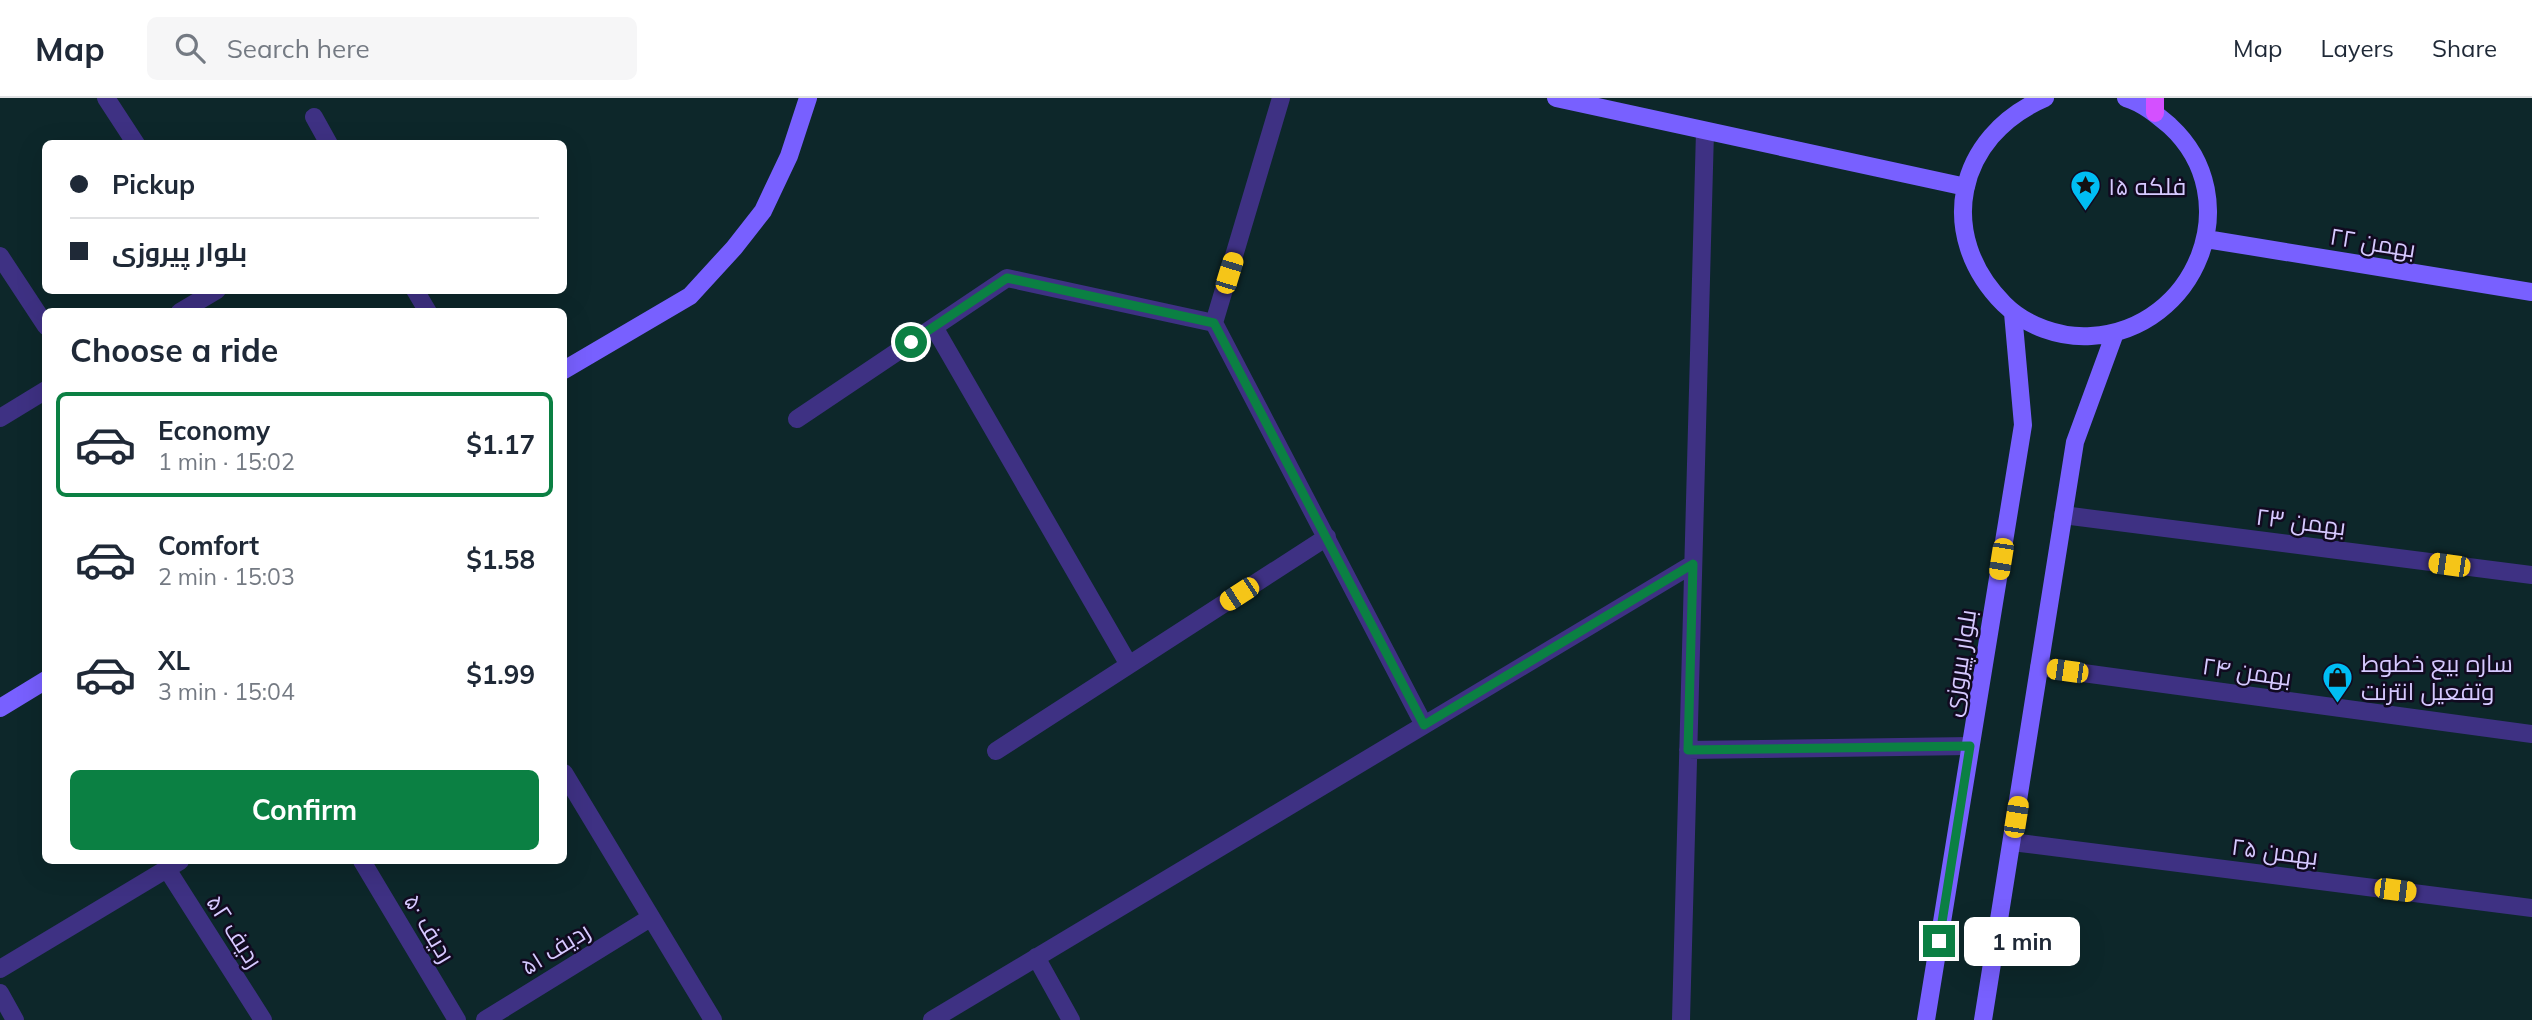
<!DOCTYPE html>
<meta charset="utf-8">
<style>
body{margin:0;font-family:Mulish,Cairo,sans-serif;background:#f6f6f7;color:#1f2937;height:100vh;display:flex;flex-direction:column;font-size:26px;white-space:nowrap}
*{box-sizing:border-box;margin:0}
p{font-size:23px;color:#747a83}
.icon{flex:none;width:38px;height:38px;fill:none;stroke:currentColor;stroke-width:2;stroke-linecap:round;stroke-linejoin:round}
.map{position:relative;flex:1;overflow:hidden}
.sheet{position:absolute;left:42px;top:210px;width:525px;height:556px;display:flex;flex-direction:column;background:#fff;border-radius:10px;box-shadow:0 7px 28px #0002}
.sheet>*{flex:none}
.banner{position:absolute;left:42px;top:42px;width:525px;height:154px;border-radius:10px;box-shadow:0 7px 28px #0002;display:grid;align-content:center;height:154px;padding:0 28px;background:#fff}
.end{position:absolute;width:32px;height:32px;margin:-16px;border:9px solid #0b8043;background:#fff;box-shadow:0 0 0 4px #fff}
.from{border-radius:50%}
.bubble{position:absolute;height:49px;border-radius:10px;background:#fff;box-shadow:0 7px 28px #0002;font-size:23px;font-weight:700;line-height:49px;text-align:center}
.car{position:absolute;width:21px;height:42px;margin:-21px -10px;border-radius:9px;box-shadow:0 0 5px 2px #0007;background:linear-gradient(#f5c518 24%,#345 0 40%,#f5c518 0 76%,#345 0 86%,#f5c518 0)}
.banner b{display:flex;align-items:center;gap:24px;height:66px;font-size:26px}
.banner b+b{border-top:2px solid #e0e1e3}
.banner i{width:18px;height:18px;background:#1f2937}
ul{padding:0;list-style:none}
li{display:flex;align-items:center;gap:21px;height:105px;margin:0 14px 10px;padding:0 14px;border:4px solid transparent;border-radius:10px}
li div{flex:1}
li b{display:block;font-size:26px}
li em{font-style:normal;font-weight:700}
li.selected{border-color:#0b8043}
li>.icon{width:63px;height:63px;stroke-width:1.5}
h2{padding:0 28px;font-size:32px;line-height:84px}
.primary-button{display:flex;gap:14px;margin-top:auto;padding:14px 28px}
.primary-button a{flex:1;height:80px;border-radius:10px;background:#0b8043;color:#fff;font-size:28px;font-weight:700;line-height:80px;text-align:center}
header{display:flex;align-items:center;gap:42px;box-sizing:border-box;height:98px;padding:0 35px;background:#fff;border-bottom:2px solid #e0e1e3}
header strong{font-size:33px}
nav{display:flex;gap:38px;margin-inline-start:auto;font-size:24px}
.search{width:490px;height:63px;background:#f6f6f7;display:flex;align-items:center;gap:18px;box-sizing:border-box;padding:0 24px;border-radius:10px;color:#747a83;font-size:26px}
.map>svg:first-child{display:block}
.green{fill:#0d272a;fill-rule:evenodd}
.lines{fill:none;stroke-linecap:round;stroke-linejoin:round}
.street{stroke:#3e3183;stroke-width:18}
.secondary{stroke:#7860ff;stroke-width:18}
.primary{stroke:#d450ff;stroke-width:18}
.route{stroke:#0b8043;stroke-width:9}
.labels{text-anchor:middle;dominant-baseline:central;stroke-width:5;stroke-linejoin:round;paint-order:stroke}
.poi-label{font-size:24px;fill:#d6c9ff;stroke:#110a20;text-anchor:start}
.street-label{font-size:24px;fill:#d6c9ff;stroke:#110a20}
</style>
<header>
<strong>Map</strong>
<div class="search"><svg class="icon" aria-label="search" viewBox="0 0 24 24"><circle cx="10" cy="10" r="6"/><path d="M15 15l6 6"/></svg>Search here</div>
<nav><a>Map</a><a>Layers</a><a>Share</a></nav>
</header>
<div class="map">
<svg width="2532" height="922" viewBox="0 0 2532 922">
<rect width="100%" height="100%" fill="#110a20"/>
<!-- green -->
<path class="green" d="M0,0h2532v922h-2532zM46,46h518v146h-518zM46,214h518v549h-518z"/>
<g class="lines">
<!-- street -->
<path class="street" d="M106,0l30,46
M1281,0l-67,225 210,402
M314,19l15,27
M0,158l46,70
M415,192l13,22
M180,214l37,-22
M934,229l195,338
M0,320l46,-28
M797,321l210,-141 207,45
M2063,417l469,60
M2039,569l493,67
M1688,652l282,-4
M996,653l331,-214
M564,675l149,247
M2012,744l520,66
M362,763l95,159
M167,771l96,151
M1036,859l35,63
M0,871l180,-108
M0,895l15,27
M485,922l165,-102
M932,922l761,-456
M1681,922l24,-889"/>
<!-- secondary -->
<path class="secondary" d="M1556,0l410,89
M2045,0c-89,38 -110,137 -41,206 22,22 56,34 87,32 105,-6 158,-137 79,-210 -13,-11 -27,-23 -44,-28
M2206,141l326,53
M564,272l126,-74 44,-48 29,-37 26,-55 19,-58
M0,610l46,-28
M1926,922l97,-595 -10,-112
M1983,922l92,-578 40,-109"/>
<!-- primary -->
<path class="primary" d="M2155,15v-15"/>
</g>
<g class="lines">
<!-- route -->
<path class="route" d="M911,244l96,-64 207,45 210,402 269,-161 -5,186 282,-4 -31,195"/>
</g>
<!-- icons -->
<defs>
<symbol id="sight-pin" viewBox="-11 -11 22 30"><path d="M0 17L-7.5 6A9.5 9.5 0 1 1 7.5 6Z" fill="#00bdf4" stroke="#110a20"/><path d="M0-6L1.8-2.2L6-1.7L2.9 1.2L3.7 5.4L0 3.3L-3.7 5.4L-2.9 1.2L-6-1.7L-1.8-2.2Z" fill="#111"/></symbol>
<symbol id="shop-pin" viewBox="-11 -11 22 30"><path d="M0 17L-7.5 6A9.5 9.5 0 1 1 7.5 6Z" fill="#00bdf4" stroke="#110a20"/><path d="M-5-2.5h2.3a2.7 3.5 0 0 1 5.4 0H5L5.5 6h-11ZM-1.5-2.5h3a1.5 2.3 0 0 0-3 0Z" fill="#111"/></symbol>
</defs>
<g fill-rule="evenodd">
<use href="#sight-pin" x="2068" y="70" width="35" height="47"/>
<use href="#shop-pin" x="2320" y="562" width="35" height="47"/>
</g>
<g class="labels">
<!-- poi labels -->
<g class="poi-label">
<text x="2108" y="88">فلکه ۱۵</text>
<text x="2361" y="565">ساره بيع خطوط<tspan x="2361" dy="28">وتفعيل انترنت</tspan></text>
</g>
<!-- street labels -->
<g class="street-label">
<text transform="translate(2373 144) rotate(9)">بهمن ۲۲</text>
<text transform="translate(2301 423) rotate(7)">بهمن ۲۳</text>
<text transform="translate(1959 565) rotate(-81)">بلوار پیروزی</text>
<text transform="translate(2247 573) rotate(8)">بهمن ۲۴</text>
<text transform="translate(2275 753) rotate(7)">بهمن ۲۵</text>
<text transform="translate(430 830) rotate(59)">ردیف ۵۰</text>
<text transform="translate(235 833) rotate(57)">ردیف ۵۲</text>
<text transform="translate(555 850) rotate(-32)">ردیف ۵۱</text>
</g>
</g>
</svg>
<i class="end from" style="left:911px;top:244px"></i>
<i class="end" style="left:1939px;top:843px"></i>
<div class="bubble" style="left:1964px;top:819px;width:116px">1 min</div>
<i class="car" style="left:1229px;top:175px;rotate:17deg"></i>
<i class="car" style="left:2001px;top:461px;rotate:189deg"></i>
<i class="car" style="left:2449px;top:467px;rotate:278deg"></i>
<i class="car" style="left:1239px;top:496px;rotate:237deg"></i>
<i class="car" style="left:2067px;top:573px;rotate:278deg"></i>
<i class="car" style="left:2016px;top:719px;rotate:9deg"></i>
<i class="car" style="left:2395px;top:792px;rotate:97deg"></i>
<div class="banner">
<b><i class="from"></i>Pickup</b>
<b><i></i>بلوار پیروزی</b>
</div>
<section class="sheet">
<h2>Choose a ride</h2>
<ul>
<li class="selected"><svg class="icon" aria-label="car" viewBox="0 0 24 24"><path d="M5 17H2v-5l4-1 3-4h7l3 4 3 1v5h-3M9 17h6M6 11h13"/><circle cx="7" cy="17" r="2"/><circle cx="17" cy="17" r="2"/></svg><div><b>Economy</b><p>1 min · 15:02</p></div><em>$1.17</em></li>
<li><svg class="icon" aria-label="car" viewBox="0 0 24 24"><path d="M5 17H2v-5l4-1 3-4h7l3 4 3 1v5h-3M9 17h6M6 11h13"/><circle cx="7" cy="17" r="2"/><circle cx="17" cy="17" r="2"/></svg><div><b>Comfort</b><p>2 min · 15:03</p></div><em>$1.58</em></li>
<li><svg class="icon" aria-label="car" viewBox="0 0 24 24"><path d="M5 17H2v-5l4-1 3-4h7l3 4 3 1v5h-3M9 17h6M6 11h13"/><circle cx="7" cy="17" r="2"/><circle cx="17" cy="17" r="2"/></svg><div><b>XL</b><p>3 min · 15:04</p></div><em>$1.99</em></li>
</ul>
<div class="primary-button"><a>Confirm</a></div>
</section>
</div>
